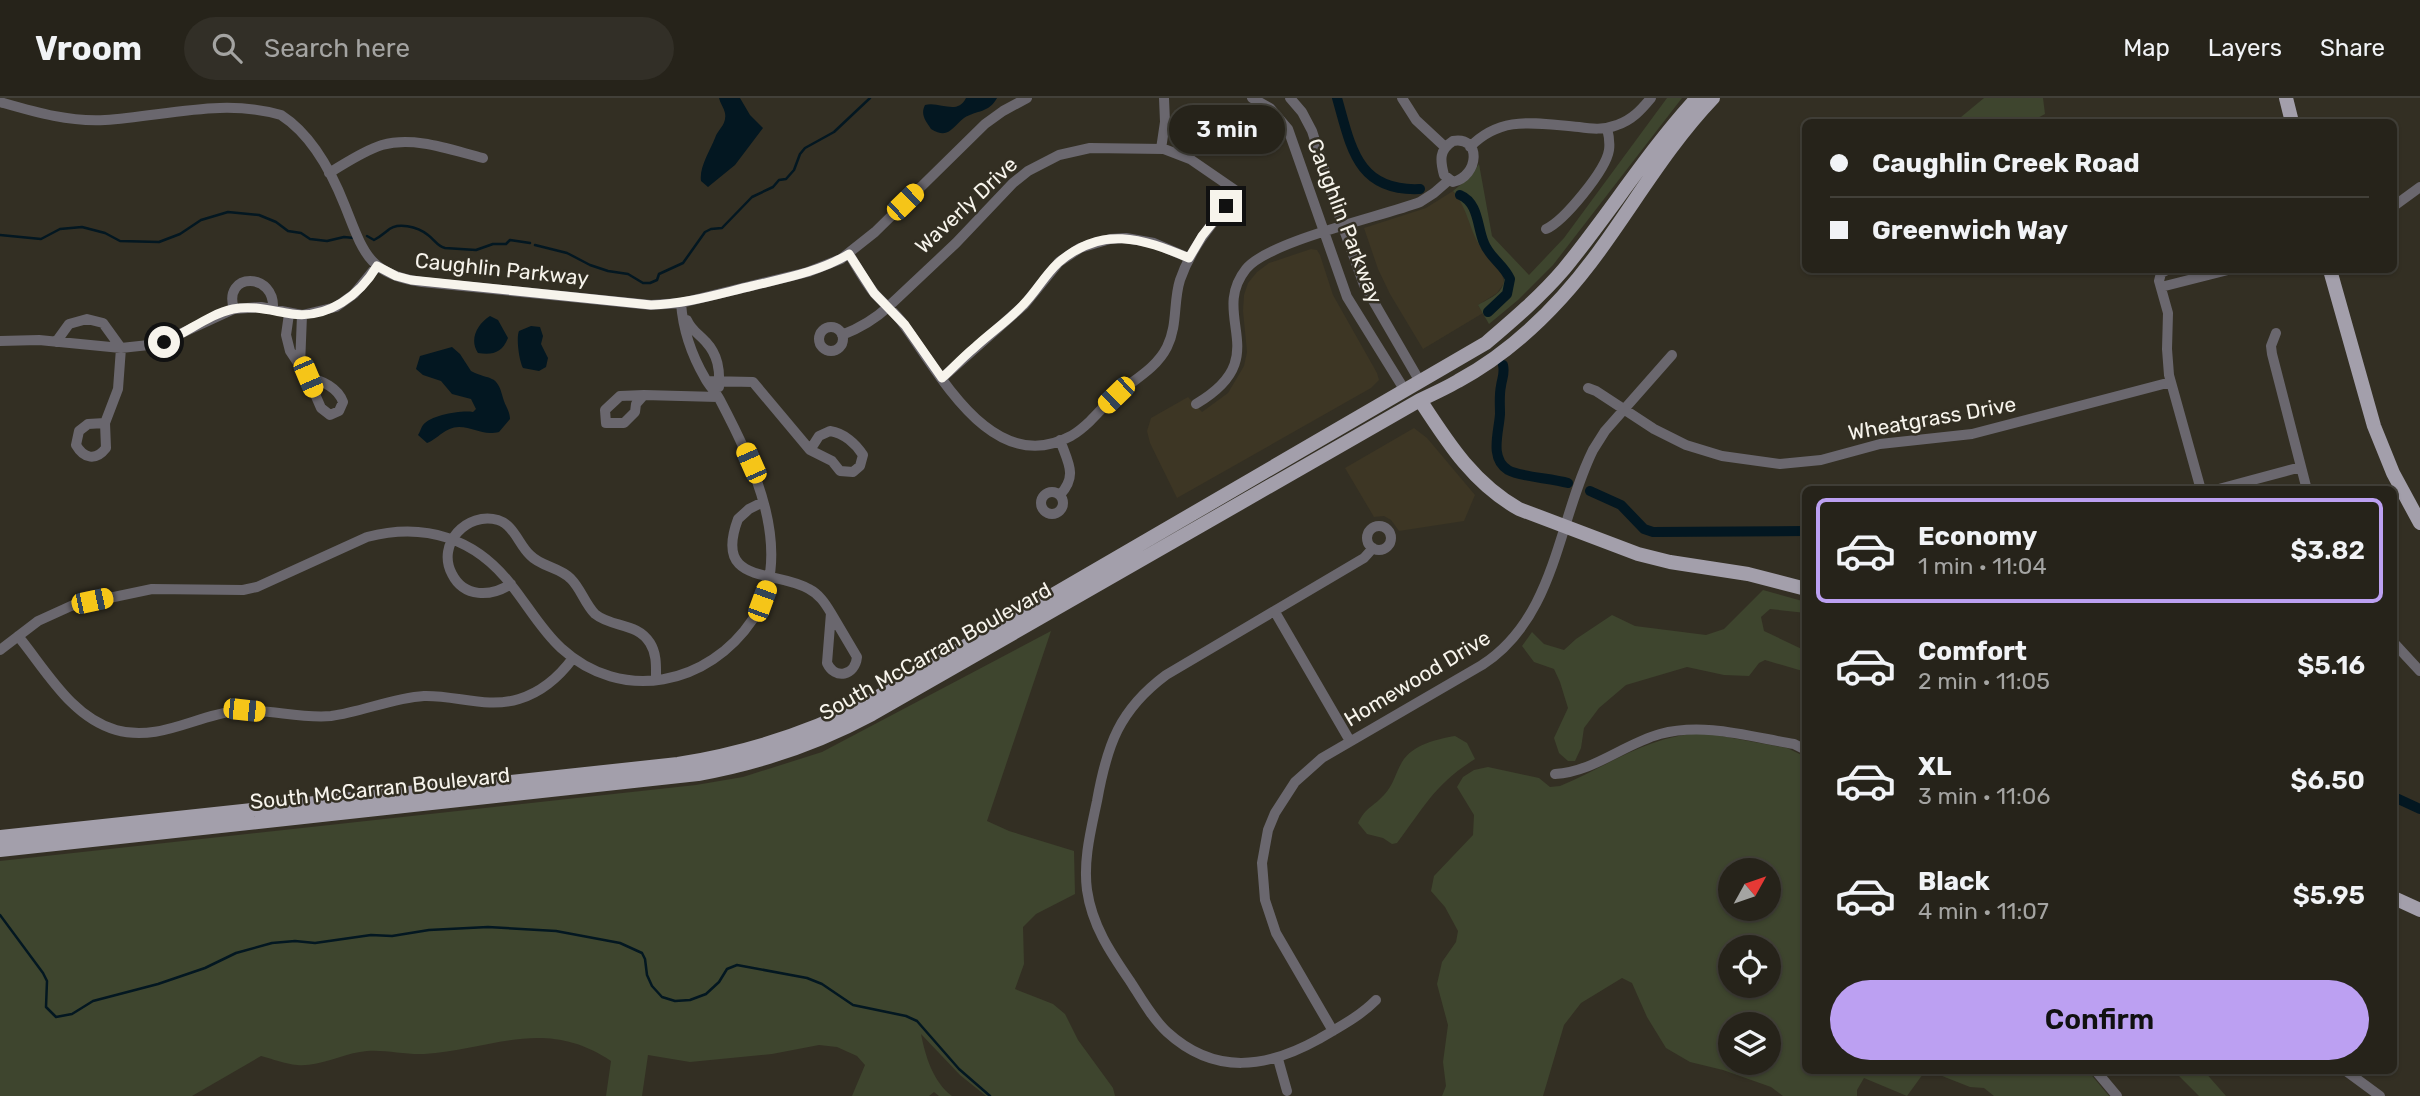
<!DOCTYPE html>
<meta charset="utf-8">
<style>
body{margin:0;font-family:Rubik,sans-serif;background:#322f27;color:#f1f3f6;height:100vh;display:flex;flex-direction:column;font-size:26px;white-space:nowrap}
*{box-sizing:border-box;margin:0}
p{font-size:23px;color:#a4a4a2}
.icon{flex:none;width:38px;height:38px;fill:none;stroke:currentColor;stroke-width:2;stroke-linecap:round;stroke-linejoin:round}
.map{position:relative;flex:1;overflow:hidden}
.drawer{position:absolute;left:1802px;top:388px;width:595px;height:588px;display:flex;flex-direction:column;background:#26231a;border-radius:10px;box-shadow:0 2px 5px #0004,0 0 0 2px #424039}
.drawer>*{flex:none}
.hud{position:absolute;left:1802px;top:21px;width:595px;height:154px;border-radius:10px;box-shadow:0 2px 5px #0004,0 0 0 2px #424039;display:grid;align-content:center;height:154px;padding:0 28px;background:#26231a}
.needle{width:46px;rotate:50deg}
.controls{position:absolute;left:1718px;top:760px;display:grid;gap:14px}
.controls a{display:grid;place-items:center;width:63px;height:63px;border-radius:50%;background:#26231a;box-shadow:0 2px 5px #0004,0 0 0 2px #424039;font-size:35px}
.end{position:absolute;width:32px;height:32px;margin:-16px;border:9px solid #f7f4ec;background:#111;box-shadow:0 0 0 4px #111}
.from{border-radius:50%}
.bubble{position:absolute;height:49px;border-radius:24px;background:#26231a;box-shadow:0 2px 5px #0004,0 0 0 2px #424039;font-size:23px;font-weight:600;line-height:49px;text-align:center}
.car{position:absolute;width:21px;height:42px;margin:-21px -10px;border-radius:9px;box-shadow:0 0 5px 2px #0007;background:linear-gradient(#f5c518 24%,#345 0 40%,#f5c518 0 76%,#345 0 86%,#f5c518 0)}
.hud b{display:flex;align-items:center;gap:24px;height:66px;font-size:26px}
.hud b+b{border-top:2px solid #424039}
.hud i{width:18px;height:18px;background:#f1f3f6}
ul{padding:12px 0 0;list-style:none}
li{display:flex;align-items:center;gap:21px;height:105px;margin:0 14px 10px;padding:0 14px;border:4px solid transparent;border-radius:10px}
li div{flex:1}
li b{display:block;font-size:26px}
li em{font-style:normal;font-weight:600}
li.selected{border-color:#bca0f2}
li>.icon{width:63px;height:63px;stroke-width:1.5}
.primary-button{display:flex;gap:14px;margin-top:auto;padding:14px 28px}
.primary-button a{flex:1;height:80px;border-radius:42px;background:#bca0f2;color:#111;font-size:28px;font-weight:600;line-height:80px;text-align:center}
header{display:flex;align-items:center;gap:42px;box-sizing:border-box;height:98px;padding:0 35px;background:#26231a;border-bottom:2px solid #424039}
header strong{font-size:33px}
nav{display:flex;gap:38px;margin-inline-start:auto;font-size:24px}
.search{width:490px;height:63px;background:#322f27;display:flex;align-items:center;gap:18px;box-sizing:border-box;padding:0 24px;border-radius:38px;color:#a4a4a2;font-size:26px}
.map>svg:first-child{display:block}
.built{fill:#3d3624}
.green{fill:#3e452e;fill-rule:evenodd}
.water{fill:#031721}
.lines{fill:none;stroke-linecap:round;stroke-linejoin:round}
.stream{stroke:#031721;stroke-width:2.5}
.canal{stroke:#031721;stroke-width:10}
.minor{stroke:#6a676e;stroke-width:10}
.major{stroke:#a39fab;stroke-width:14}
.route{stroke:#f7f4ec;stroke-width:9}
.labels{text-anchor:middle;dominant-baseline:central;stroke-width:5;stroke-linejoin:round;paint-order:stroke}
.street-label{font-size:21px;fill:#f7f4ec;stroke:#332f23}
</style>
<header>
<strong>Vroom</strong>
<div class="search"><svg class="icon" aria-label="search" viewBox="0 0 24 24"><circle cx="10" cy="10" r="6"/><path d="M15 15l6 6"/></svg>Search here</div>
<nav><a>Map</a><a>Layers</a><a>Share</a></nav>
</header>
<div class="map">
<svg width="2420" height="998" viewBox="0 0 2420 998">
<rect width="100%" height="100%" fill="#332f23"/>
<!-- built -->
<path class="built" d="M1453,93l10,12 19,47 19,20 3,13 -7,10 -19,12 5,8 -60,36 -33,-55 -12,-25 -14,-41 62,-20z
M1311,151l6,1 3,5 13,40 44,78 2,7 -8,8 -194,110 -27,-55 -3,-12 4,-13 37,-21 14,15 26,-19 16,-27 3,-14 -4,-41 1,-16 4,-12 9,-11 12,-9z
M1414,330l13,10 48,57 -11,26 -65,10 -8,-11 -7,-4 -10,1 -29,-49z"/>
<!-- green -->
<path class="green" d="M1667,0h15l-129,167 -35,35 -29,24 -11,-19c8,-5 22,-10 25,-20 6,-15 -13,-25 -21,-36 -13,-18 -13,-39 -29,-58l17,-14 9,-13 13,72 37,39 35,-37z
M1984,0h59l2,16 -15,8h-75z
M1763,492l43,12v11l-36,-4 -9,8 3,14 42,20v21l-41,-12 -6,3 -10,13 -25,-1 -37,-8 -61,18 -27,23 -15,20 -3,20 -6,13h-7l-9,-8 -5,-15 14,-30 -8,-26 -6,-13 -20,-7 -12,-16 10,-14 12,12 20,6 12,-11 36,-24 23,11 71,9 18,-6z
M1051,533l-64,190 22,10 65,20 1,43 -39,20 -13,13 1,37 -9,25 38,15 12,10 13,26 35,48 2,8h-129l-26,-21 -39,-41c4,21 12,48 31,62h-13l-5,-4 -5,4h-77l13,-31 -8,-9 -20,-9 -18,-2 -47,9 -82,8 -42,-7 -6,41h-36l5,-35c-66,-44 -117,-12 -187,-7 -21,1 -44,-6 -64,-2 -20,3 -42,15 -63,13 -12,-1 -24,-6 -36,-9l-69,40h-192v-235l696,-76 47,-8 79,-25z
M1705,635l82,15 19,9v314h282l21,25h-115l-10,-8 -14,-1 -33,-13h-14l-16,22 -43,-18 -7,12v6h-74l-12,-9 -48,-17 -33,-8 -24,-14 -19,-31 -15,-34 -10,-5 -41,25 -17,22 -21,71h-101l4,-10 -3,-24 5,-37 -11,-41 5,-22 14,-20 2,-11 -13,-24 -14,-16 3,-15 39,-41 1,-20 -17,-28 6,-10 11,-7 14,-3 51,11 11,9 10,-1c51,-21 87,-51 145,-53zM1731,772h38v38h-38zM1731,849h38v38h-38zM1731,926h38v38h-38z
M1455,638l12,7 8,16c-40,25 -50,47 -78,84l-5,1 -9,-6 -16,-4 -9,-11c8,-16 15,-16 26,-28 10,-11 11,-21 18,-33 10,-17 35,-23 53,-26z
M2174,973h30l22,25h-27z"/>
<!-- water -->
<path class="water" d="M719,0h21l10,17 13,13 -28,37 -27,22 -7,-6c-2,-14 9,-30 14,-43 3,-9 12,-13 10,-25 -1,-5 -5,-10 -6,-15z
M966,0h31c-8,15 -20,12 -33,20 -12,9 -15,22 -33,11 -5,-8 -11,-14 -6,-24 15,-4 32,11 41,-7z
M490,218l8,4 10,18c-6,15 -15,17 -30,15 -9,-13 -1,-29 12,-37z
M531,228l9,1 3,9 -2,8 7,14 -2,9 -7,4 -16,-3c-4,-8 -7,-30 -4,-37z
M452,249l8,7 11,17c19,10 26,2 32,27 2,8 7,13 7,21l-11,13c-17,4 -25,-5 -40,-5 -14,0 -21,12 -32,16l-9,-8c1,-1 4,-9 5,-10 8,-10 38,-15 50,-13l3,-3 -5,-10 -19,-5 -11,-13 -18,-6 -7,-6 4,-13z"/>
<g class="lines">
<!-- stream -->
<path class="stream" d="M0,137l41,4 19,-10 22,-2 23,6 15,8 39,1 21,-8 21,-14 27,-8 31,3 17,7 12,9 13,2 9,6 17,2 17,-4 10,1
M367,138l7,4c6,-3 8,-5 13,-9 10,-10 31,-4 41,4 7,5 9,11 17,13l31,2 17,-6h13l4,-4 20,3
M535,147l32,8 23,12 18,6 20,3 15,9h7l7,-3 2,-6 24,-11 22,-31 6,-3 11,-1 30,-31 21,-10 6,-7 7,-1 8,-9 6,-16 5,-6 29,-16 36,-34
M0,817l43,58 4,8 -1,26 10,10 16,-3 21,-13 65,-17 47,-16 31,-15 36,-10 23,-2 20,2 56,-8 21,1 37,-6 59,-3 68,4 64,12 22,10 3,6 2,16 5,11 10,11 13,4 15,-1 16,-6 13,-12 8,-13 10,-4 70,13 15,6 31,21 53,11 11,5 42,48 31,27"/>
<!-- canal -->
<path class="canal" d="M1337,0c14,49 20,94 83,91
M1460,97c19,8 17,32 24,48 6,15 20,22 26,36l-3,15 -19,18
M1503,267c2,9 -1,13 -2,21 -2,9 -1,19 -1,28 -1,18 -11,44 8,56 12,7 43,8 60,13
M1590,393l31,14 23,24 9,3 153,-1
M2394,699l26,12"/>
<!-- minor -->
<path class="minor" d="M1252,0l18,10 18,21 59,168 57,92
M1290,0l12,14 10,19 31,96 21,58 55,95
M1402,0l14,22 29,27
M0,4c35,10 68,20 105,18 60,-4 119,-22 176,-5 31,20 51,58 64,91 18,45 23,69 77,76l229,23 30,-2 127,-31 33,-13 34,-27 110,-108 18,-13 24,-13
M1453,43c29,-5 26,35 0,41l-9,-7c-4,-15 -5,-25 9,-34z
M1470,49c32,-33 67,-23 109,-20 13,2 25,3 38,-2 15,-5 24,-15 34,-27
M1161,51l4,-27 -1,-24
M329,75c17,-10 34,-22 53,-28 33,-9 69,5 101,13
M2394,108l26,-19
M1546,131c18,-8 60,-59 63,-79 1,-7 0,-14 -2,-22
M2167,172l-6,3 -2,8 9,32 -1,36 2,26 32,115
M2161,189l67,-17
M234,211c-12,-37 42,-38 39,1
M289,216l-3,21 4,16 18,27 13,30 9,7 9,-4 4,-9c-5,-14 -21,-22 -35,-24
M687,222c4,10 12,14 19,22 12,13 14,28 13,45
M819 241a12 12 0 1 1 24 0a12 12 0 1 1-24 0Z
M2276,235l-5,13 1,8 35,136
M842,237c18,-7 32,-15 46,-28l68,-64 57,-60 15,-12 31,-16 31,-7 74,1 26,10 48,33c-23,28 -46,53 -58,88 -7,22 -2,45 -13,67 -12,24 -38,35 -57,53 -12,13 -24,27 -39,36 -78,42 -130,-61 -167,-111 -8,-12 -19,-20 -29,-31 -10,-12 -18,-27 -26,-40
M0,243l39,-1 82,8 37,-4 76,-35 27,-2 41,8 34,-8 18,-13 23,-28
M56,244l13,-18 18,-5 16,4 18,25 -3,41 -13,34 1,25c-10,13 -22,11 -30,-3l3,-14 9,-7 17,-1
M300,268l2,-51
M942,280l82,-73 35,-43 21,-14 30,-9 16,-1 28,5 35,15
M707,283l46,1 57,68
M1588,290l8,3 58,38 32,16 36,11 58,8 41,-4 59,-16 92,-10 199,-52
M644,297l-8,9 -1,8 -11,11h-18l-1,-13 15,-14z
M644,297l74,2
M1196,306c80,-47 12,-87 50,-135 23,-28 134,-52 174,-67l14,-9 15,-13
M830,333c14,2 26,13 33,24l-3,11 -7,6 -13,-1 -8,-10 -22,-11 9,-14z
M2215,392l86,-23
M1041 405a11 11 0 1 1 22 0a11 11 0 1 1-22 0Z
M1060,397c18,-20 8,-32 0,-55
M763,404l-14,7 -11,10c-25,67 37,50 71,70 10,5 16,14 22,24
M1367 440a12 12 0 1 1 24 0a12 12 0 1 1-24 0Z
M1373,450l-9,10 -198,117c-47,35 -59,70 -69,126 -6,29 -14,59 -10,89 5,35 23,62 43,91 11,17 22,37 37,51 48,44 100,36 152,7 20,-12 40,-22 57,-39
M511,486c-20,13 -47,14 -59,-10 -16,-30 15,-63 46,-54 16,5 21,25 32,35 11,12 30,12 41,24 10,10 14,25 24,35 17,14 42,8 55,29 7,11 6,24 6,36
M1275,514l75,129
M831,515l26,44c-2,19 -22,23 -30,6z
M18,538c28,34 53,81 98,94 42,12 79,-14 119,-19 32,-3 64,8 96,5 31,-4 61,-18 93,-20 32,-1 63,13 95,3 23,-7 40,-22 54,-41
M2394,545l26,28
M0,552l38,-29 33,-15 81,-17 91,1 14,-3 110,-50c58,-15 109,1 145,49 16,20 30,45 49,62 61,56 148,37 192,-29 44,-66 -1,-158 -33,-219 -4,-8 -11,-14 -15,-22 -14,-24 -22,-47 -24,-75
M1555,676c38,-2 69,-30 105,-40 44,-12 91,3 134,10l12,6
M1333,933l-57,-98 -11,-33 -3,-37 6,-33 7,-17 20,-31 27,-24 160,-93c74,-48 75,-142 111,-215l12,-19 67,-76
M1278,961l9,32
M2096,973l21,25
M2346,973l34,25"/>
<!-- major -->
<path class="major" d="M2286,0l6,24
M2330,172l44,156 19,47 27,50
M1420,302c28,43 53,83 99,109l119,45 32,8 78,12 58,15
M0,739l678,-73c68,-11 130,-30 191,-62l617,-359c27,-23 55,-47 78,-74 46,-56 84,-118 133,-171
M0,752l698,-76c62,-11 118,-30 174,-60l548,-314c13,-6 26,-12 38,-19 59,-32 109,-84 147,-138 35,-49 66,-101 108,-145
M2394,800l26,12"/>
</g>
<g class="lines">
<!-- route -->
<path class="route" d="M164,244c23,-9 45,-28 69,-33 21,-4 39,2 59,5 36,5 68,-19 85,-48l19,10 15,4 240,25c35,-1 67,-11 101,-19 33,-8 67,-14 97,-32l25,39 31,32 37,53c11,-10 21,-21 32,-30 16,-15 34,-27 49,-43 13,-13 21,-29 35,-42 43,-38 84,-25 131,-5l13,-22 24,-30"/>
</g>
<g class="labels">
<!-- street labels -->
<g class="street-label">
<text transform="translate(966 107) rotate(-43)">Waverly Drive</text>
<text transform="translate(1345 123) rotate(69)">Caughlin Parkway</text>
<text transform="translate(502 171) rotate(6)">Caughlin Parkway</text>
<text transform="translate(1932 320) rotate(-10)">Wheatgrass Drive</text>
<text transform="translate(935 553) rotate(-29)">South McCarran Boulevard</text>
<text transform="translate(1417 580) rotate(-31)">Homewood Drive</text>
<text transform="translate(380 690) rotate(-6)">South McCarran Boulevard</text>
</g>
</g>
</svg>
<div class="controls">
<a><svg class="needle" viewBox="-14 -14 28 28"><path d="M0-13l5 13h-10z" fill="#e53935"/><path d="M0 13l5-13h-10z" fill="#a4a4a2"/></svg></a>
<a><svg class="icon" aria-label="locate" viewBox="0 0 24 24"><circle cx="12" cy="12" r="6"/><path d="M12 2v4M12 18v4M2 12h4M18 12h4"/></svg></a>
<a><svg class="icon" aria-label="layers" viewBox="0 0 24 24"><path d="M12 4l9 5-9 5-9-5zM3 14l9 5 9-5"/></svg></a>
</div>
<i class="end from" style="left:164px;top:244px"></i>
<i class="end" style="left:1226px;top:108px"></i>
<div class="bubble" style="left:1169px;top:7px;width:116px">3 min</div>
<i class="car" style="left:905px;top:104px;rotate:46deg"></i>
<i class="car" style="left:308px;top:279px;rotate:157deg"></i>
<i class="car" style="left:1116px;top:297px;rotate:226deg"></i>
<i class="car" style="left:751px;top:365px;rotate:336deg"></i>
<i class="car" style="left:92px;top:503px;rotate:78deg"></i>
<i class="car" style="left:762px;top:503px;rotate:20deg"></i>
<i class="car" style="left:244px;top:612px;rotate:96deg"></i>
<div class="hud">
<b><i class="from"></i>Caughlin Creek Road</b>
<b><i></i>Greenwich Way</b>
</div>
<section class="drawer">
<ul>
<li class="selected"><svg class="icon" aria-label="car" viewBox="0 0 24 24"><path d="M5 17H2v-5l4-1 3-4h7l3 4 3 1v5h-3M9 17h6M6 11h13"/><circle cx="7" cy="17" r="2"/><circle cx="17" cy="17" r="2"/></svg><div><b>Economy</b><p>1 min · 11:04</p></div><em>$3.82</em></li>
<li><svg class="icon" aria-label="car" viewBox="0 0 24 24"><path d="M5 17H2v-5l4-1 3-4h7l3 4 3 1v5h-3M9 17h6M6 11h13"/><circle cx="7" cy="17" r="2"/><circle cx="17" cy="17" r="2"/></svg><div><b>Comfort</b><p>2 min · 11:05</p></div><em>$5.16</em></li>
<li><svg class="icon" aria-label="car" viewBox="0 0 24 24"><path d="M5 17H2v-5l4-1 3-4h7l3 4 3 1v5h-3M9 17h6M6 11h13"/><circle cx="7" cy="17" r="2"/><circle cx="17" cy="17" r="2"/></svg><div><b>XL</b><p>3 min · 11:06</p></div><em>$6.50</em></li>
<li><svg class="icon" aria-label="car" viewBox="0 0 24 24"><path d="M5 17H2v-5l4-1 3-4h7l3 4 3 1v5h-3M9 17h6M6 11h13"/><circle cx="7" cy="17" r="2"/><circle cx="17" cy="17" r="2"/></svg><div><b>Black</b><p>4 min · 11:07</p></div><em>$5.95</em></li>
</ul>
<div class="primary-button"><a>Confirm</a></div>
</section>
</div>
